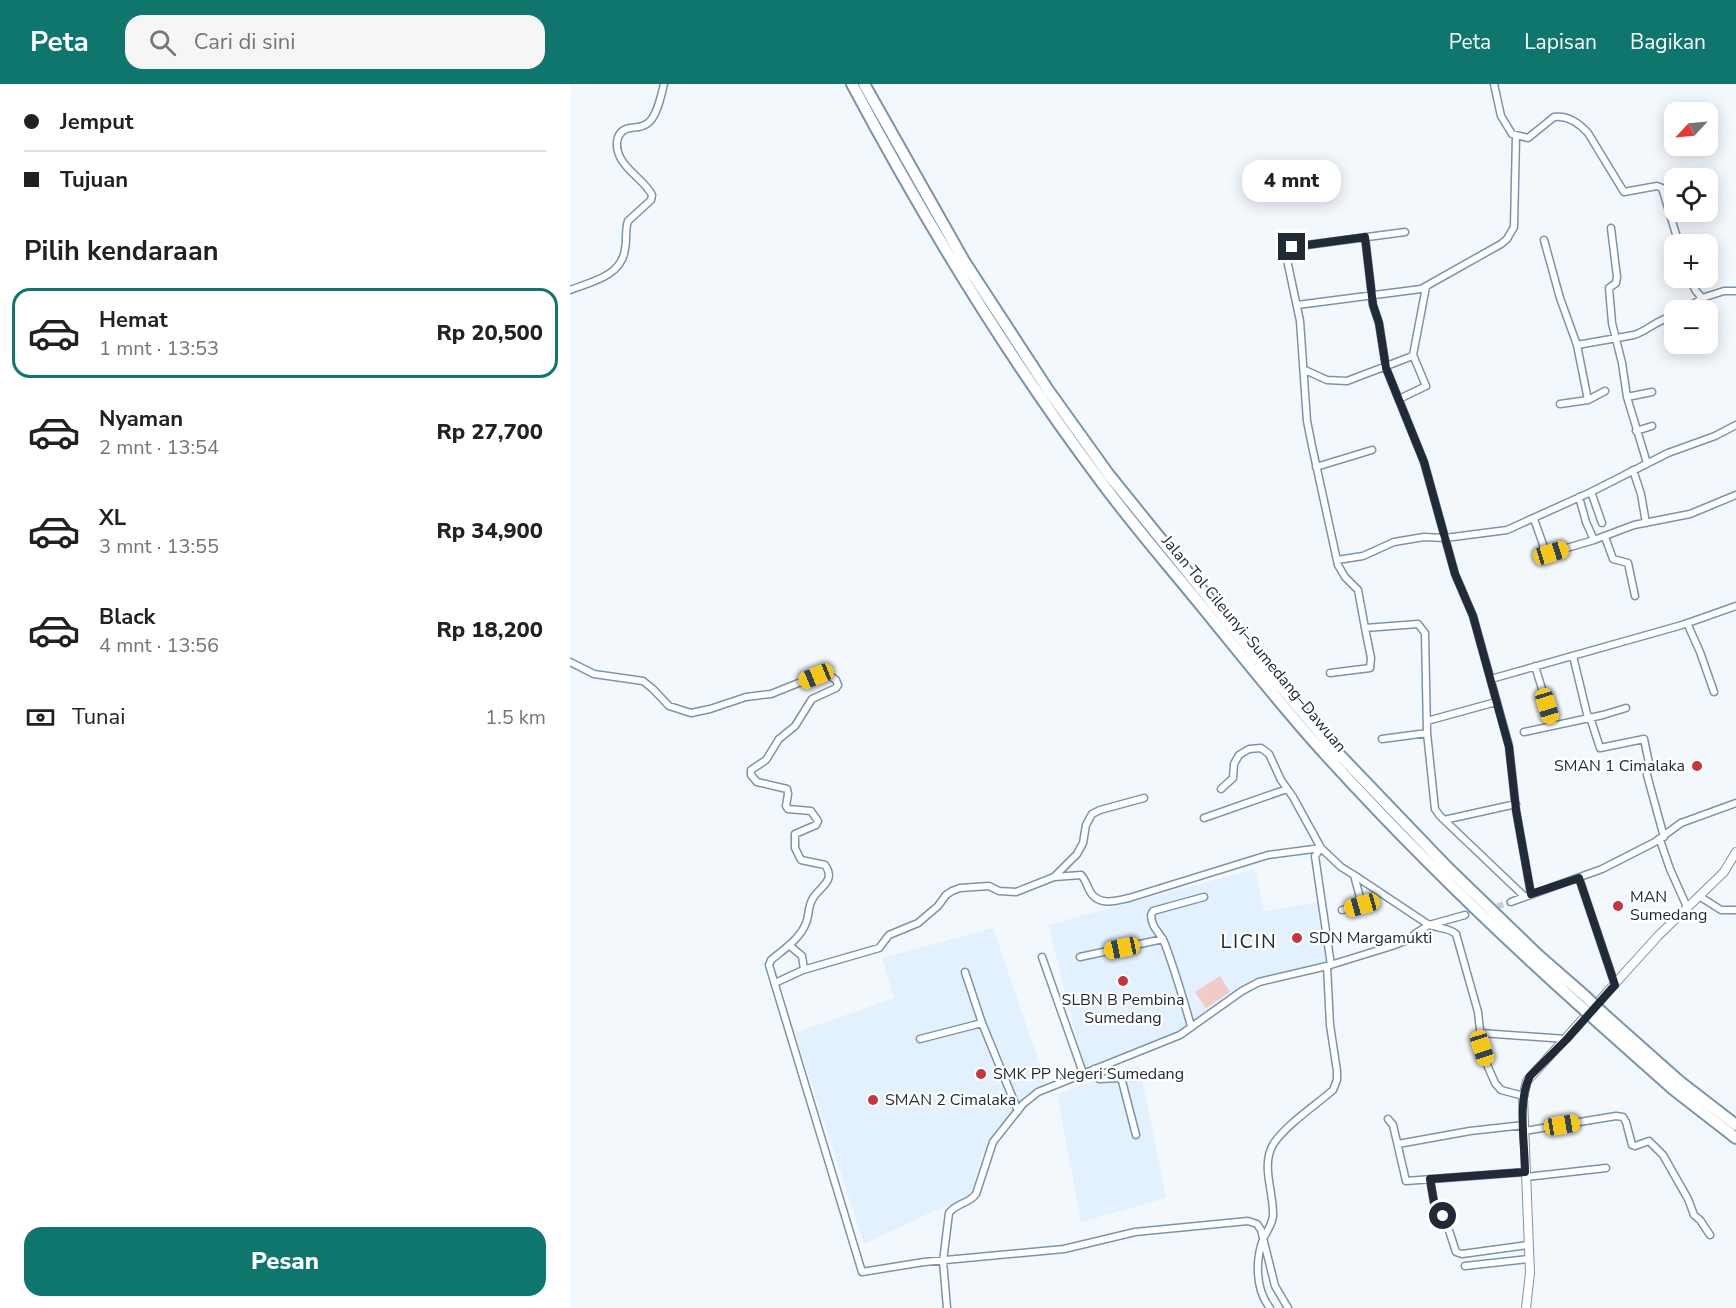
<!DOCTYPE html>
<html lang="id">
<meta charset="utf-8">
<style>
body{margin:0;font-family:"Nunito Sans",sans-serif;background:#f6f6f6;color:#202124;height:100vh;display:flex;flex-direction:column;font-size:22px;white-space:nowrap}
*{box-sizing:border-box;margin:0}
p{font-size:20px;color:#757577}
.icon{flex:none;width:33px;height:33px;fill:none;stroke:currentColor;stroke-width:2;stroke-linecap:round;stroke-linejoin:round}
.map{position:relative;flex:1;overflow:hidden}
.sheet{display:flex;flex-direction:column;background:#fff;width:570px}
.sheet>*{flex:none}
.banner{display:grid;align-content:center;height:132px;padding:0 24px;background:#fff}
.needle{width:39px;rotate:244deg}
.controls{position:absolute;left:1094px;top:18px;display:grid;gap:12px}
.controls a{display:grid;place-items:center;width:54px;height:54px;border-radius:12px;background:#fff;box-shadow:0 3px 15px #0003;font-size:30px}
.end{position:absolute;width:27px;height:27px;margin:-14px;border:8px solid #202b35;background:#fff;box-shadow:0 0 0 3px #fff}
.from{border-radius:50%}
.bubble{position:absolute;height:42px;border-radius:18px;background:#fff;box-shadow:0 3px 15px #0003;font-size:20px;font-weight:800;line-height:42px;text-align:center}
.car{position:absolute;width:18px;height:36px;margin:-18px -9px;border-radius:8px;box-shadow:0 0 4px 2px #0007;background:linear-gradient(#f5c518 24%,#345 0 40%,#f5c518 0 76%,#345 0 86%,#f5c518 0)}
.banner b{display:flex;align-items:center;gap:21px;height:57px;font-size:22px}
.banner b+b{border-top:2px solid #e0e0e0}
.banner i{width:15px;height:15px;background:#202124}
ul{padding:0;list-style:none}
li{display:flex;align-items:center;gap:18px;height:90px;margin:0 12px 9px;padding:0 12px;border:3px solid transparent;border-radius:18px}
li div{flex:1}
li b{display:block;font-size:22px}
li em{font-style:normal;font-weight:800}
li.on{border-color:#0f766e}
li>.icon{width:54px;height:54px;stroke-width:1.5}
h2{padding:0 24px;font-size:27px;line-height:72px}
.pay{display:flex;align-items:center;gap:15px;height:66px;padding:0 24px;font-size:22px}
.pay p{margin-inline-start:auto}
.cta{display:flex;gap:12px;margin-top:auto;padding:12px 24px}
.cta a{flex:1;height:69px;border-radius:18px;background:#0f766e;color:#fff;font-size:24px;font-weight:800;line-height:69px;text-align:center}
header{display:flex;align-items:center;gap:36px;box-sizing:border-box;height:84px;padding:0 30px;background:#0f766e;color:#fff}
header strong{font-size:28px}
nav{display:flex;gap:33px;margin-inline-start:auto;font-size:21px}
.search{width:420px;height:54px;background:#f6f6f6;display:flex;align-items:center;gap:15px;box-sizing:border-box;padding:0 21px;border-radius:18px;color:#757577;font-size:22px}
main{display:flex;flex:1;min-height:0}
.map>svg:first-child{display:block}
.built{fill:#e3f0fd}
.green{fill:#f2cbc8}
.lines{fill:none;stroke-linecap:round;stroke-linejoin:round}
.minor-tunnel{stroke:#c9cfd5;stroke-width:6;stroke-dasharray:6 3;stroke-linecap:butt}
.minor-casing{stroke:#7a94ac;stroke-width:9}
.tertiary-casing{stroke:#7a94ac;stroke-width:10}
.motorway-casing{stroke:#7a94ac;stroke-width:14}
.minor{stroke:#fff;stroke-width:6}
.tertiary{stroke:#fff;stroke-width:8}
.motorway{stroke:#fff;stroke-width:10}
.motorway-bridge-casing{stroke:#7a94ac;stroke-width:14;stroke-linecap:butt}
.motorway-bridge{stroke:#fff;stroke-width:10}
.route{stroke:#202b35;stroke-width:8}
.poi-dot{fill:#c5353b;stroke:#fff;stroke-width:2}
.labels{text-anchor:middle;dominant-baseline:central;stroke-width:4.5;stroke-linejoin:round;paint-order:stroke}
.street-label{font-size:16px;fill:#202b35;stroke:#fff}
.poi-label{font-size:16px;fill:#202b35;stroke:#fff;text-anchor:start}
.quarter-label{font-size:20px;letter-spacing:1.5px;fill:#202b35;stroke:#fff}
</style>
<header>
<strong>Peta</strong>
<div class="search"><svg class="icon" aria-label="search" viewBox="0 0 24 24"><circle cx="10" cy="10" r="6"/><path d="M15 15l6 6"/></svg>Cari di sini</div>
<nav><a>Peta</a><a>Lapisan</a><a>Bagikan</a></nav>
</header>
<main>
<section class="sheet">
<div class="banner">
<b><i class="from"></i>Jemput</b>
<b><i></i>Tujuan</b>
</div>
<h2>Pilih kendaraan</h2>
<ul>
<li class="on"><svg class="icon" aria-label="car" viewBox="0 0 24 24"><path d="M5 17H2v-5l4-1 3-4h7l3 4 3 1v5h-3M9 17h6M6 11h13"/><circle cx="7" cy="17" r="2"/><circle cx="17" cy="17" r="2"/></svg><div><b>Hemat</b><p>1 mnt · 13:53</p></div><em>Rp 20,500</em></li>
<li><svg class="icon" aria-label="car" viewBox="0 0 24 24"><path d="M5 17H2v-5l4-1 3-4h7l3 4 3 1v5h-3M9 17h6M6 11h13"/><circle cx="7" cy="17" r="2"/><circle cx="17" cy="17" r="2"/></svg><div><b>Nyaman</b><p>2 mnt · 13:54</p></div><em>Rp 27,700</em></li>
<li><svg class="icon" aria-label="car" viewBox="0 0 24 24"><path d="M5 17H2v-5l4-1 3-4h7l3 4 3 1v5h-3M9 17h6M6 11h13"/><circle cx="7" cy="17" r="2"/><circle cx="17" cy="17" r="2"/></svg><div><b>XL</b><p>3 mnt · 13:55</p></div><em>Rp 34,900</em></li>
<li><svg class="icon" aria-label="car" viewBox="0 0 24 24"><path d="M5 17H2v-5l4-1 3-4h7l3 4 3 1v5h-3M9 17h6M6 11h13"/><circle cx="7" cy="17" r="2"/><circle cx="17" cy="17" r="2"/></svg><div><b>Black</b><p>4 mnt · 13:56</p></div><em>Rp 18,200</em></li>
</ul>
<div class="pay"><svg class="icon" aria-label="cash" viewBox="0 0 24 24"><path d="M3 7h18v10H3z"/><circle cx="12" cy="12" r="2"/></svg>Tunai<p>1.5 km</p></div>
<div class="cta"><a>Pesan</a></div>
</section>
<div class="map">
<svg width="1166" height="1224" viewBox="0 0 1166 1224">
<rect width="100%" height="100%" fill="#f3f8fd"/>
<!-- built -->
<path class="built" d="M685,785l9,42 55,-9 10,63 -51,9 -17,6 -27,12 -51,37 -20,12 -32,9 -46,21 -37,-146z
M423,844l45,131 8,28 -24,14 -27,33 -15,25 -9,35 -10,7 -34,13 -63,30 -69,-211 99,-35 -12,-40z
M569,981l27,133 -85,24 -24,-128z"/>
<!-- green -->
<path class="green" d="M650,892l10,16 -24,16 -11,-16z"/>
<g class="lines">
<!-- minor-tunnel -->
<path class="minor-tunnel" d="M919,825l22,-7"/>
<defs>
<path id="minor" d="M924,0l7,32 11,18 16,4 26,-21c13,-2 25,6 34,16l36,59 33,-6 5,2 17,56
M1041,144l6,49 -1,6 -7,5 3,35 10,40 5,34 20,66
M835,148l-113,15 -5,4 -1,4 14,66 7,100 5,25 26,119 7,12 13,13 7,38 53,-4 7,9 2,100 8,76 5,7 85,81
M795,153l8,68 6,18 7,45 38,94 31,112 18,42 36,130 7,64 15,84
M974,156l16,58 17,47 11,55
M1119,194l7,13 6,7 22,-7h12
M0,206c21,-8 52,-14 55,-41 2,-9 0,-20 3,-28l23,-21 1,-5c-7,-14 -23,-22 -31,-36 -6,-11 -7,-28 9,-31 7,-1 11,0 18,-5 9,-7 13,-27 16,-39
M727,221l124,-16 80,-45 6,-5 7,-12 2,-91
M1115,226l17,-12
M1007,261l57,-10c15,-5 22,-15 40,-19
M735,286l22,10 20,1 63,-24 3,-2 13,-68
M1057,313l25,-5
M829,315l27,-13 -13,-31
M990,320l28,-4 17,-9
M1066,347l16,-5
M746,383l56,-17
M1063,386l8,24 5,29
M1021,408l11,31
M1009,413l7,25 8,18 40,-15 56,-11 46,-19
M964,435l11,31 5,3 44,-13
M1035,453l8,22 15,4 7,33
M767,476l26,-4 31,-14 30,-5 21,1 62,-8 84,-38 77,-39 47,-17 21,-11
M1117,539l13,29 14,40
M1003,572l15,62
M0,578l24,12 49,7 10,8 16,17 22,7 19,-4 36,-12 25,-3 45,-18 13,-1 7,5 2,5 -2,3 -24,11 -17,27 -16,13 -13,21 -15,10v5l6,7 30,7 1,5 -2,12 2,3 23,2 7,10 -2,4 -21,9v14l6,12 24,5c12,17 -7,22 -13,35 -4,7 -3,16 -6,23 -6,16 -23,27 -35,37l-2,5 93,307 62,-10 140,-13 71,-17 113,-11 9,3 4,6 14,56 13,22
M965,582l18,59
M760,589l40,-5 1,-10 -6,-30
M921,595l191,-54 54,-19
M1020,633l10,31 44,-9 5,24 -2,12 17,62
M857,637l69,-19
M954,648l79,-17 23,-7
M812,655l45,-6
M651,705l12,-11 1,-14 5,-9 10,-6 12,-1 8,6 12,26 12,17 28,51 -6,8 16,109
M634,734l83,-29
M874,736l72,-16
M1090,756l10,29 17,38
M784,791l75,50c8,3 21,3 27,9l22,78 4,36 6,19 7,16 6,7 23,6
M484,793l27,-2c5,5 6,12 10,18 9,13 25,8 38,5l139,-43 53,-7 20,19 13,8 8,30
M1009,794l36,107
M1129,812l22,14h15
M941,818l91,-33 53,-27 26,-19 55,-20
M772,826l30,-8
M219,861l13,11 2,13
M472,873l41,116
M510,873l83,-18
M395,888l17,51
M205,899l28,-13 76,-22 10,-13 29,-12 20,-17 8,-11 6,-4 8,-3 29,-2 10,5 17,1 38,-15 23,-23 6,-11 3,-18 6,-11 8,-4 44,-12
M621,942c-8,-28 -16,-55 -26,-82 -5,-13 -13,-14 -14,-29l2,-4 51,-14
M911,949l85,6
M350,955l62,-16 36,88
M524,985l5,10 20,-1 3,3 14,54
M818,1035l5,6 13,56 119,-9
M954,1047l92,-15 7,1 3,5 6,23 3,1 14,-5 14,14 25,44 6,16 6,5 10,15
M828,1060l72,-13 54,-6
M956,1093l80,-9
M860,1095l6,35 9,4 11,34 6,2 66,-9
M895,1182l64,-7
M377,1224l-4,-47 6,-48c7,-10 20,-9 27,-19l17,-52 30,-38 15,-12 142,-57 62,-44 17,-9 68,-16 65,-20 18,-7 6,-6 13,-8 36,-10
M700,1224c-15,-19 -15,-49 -6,-71 4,-7 8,-13 9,-21 1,-25 -13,-51 1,-73 13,-19 42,-38 59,-53l4,-10v-9l-7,-46 -3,-59"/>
<path id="tertiary" d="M956,1224l4,-35 -7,-175 4,-17 131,-145 66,-64 12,-20"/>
<path id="motorway" d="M282,0c73,137 155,272 248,396 33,45 69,86 104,129 40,49 79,99 122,146 79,87 164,170 252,249
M294,0l100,177 84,129 61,85 164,203 58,68 115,120 92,89 47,41
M1037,933l72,64 57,44
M1030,940l73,65 63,49"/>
</defs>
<!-- minor casing -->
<use href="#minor" class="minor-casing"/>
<!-- tertiary casing -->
<use href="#tertiary" class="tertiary-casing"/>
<!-- motorway casing -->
<use href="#motorway" class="motorway-casing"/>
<!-- minor -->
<use href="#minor" class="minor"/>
<!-- tertiary -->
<use href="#tertiary" class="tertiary"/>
<!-- motorway -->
<use href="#motorway" class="motorway"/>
<defs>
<path id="motorway-bridge" d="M1015,912l22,21
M1008,920l22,20"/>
</defs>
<!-- motorway-bridge casing -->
<use href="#motorway-bridge" class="motorway-bridge-casing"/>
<!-- motorway-bridge -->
<use href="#motorway-bridge" class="motorway-bridge"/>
</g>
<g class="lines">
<!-- route -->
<path class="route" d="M722,163l73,-10 8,68 6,18 7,45 38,94 31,112 18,42 36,131 7,63 15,84 48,-16 36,107 -48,54 -37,37c-13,24 -5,68 -5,96l-95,7 6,35 7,2"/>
</g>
<!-- markers -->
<g class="poi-dot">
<circle cx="1127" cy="682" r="6"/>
<circle cx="1048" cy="822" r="6"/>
<circle cx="727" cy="854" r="6"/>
<circle cx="553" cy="897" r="6"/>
<circle cx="411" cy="990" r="6"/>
<circle cx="303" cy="1016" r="6"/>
</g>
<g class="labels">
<!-- street labels -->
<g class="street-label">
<text transform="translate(684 560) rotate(50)">Jalan Tol Cileunyi–Sumedang–Dawuan</text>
</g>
<!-- poi labels -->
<g class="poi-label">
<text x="1115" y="682" text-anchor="end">SMAN 1 Cimalaka</text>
<text x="1060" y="813">MAN<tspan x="1060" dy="18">Sumedang</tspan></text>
<text x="739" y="854">SDN Margamukti</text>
<text x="553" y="916" text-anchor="middle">SLBN B Pembina<tspan x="553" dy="18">Sumedang</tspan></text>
<text x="423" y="990">SMK PP Negeri Sumedang</text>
<text x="315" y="1016">SMAN 2 Cimalaka</text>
</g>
<!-- quarter labels -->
<g class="quarter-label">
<text x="679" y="857">LICIN</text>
</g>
</g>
</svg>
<div class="controls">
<a><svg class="needle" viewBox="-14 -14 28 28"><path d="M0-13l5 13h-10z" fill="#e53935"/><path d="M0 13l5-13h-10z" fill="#757577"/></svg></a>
<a><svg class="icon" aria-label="locate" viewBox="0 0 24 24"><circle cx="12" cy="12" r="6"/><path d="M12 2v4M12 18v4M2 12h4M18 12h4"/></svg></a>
<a>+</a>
<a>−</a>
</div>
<i class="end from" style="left:873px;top:1132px"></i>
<i class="end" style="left:722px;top:163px"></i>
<div class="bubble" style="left:672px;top:76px;width:99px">4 mnt</div>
<i class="car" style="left:981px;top:469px;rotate:73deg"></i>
<i class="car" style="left:246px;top:592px;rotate:248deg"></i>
<i class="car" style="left:977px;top:622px;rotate:163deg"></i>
<i class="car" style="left:792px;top:821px;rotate:254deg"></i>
<i class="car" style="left:552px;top:864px;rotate:258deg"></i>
<i class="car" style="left:912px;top:964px;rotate:162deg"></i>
<i class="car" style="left:992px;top:1041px;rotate:81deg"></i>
</div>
</main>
